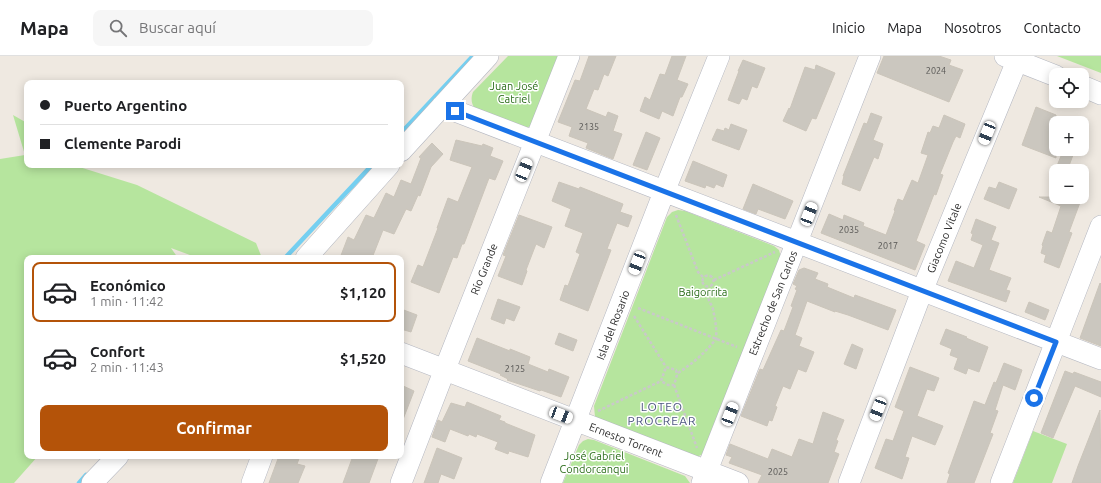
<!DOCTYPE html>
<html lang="es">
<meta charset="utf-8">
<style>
body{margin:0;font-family:Ubuntu,sans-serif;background:#f6f6f6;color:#202124;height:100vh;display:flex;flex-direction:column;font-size:15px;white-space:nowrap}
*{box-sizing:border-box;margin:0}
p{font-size:13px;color:#757577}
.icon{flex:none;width:22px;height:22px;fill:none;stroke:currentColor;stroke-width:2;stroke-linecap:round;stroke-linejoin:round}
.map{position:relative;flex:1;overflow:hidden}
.side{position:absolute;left:24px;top:199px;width:380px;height:204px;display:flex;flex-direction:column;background:#fff;border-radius:8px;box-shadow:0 2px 10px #0003}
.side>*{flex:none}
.banner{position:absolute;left:24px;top:24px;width:380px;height:88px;border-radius:8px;box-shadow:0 2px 10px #0003;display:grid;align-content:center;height:88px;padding:0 16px;background:#fff}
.buttons{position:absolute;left:1049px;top:12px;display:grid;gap:8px}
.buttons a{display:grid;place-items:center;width:40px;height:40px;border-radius:8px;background:#fff;box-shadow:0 2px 10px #0003;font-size:20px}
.end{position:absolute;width:18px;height:18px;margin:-9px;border:5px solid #1a73e8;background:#fff;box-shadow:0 0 0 2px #fff}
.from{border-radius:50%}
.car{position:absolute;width:12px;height:24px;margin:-12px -6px;border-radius:5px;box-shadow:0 0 3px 1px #0007;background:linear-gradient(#fff 24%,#345 0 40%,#fff 0 76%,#345 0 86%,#fff 0)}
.banner b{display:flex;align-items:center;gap:14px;height:38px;font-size:15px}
.banner b+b{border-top:1px solid #e0e0e0}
.banner i{width:10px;height:10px;background:#202124}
ul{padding:7px 0 0;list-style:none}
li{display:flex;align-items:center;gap:12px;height:60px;margin:0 8px 6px;padding:0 8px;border:2px solid transparent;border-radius:8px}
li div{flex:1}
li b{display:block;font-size:15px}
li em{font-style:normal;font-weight:600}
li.current{border-color:#b45309}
li>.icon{width:36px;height:36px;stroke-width:1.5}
.cta{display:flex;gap:8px;margin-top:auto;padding:8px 16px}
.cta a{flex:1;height:46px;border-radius:8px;background:#b45309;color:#fff;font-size:16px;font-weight:600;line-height:46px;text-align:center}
header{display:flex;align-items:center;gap:24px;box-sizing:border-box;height:56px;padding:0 20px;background:#fff;border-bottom:1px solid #e0e0e0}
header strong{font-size:19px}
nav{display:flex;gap:22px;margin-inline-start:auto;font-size:14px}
.search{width:280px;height:36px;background:#f6f6f6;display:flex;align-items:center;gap:10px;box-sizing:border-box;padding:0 14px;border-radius:8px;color:#757577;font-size:15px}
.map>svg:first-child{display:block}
.green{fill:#b6e59e}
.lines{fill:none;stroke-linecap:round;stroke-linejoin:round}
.stream{stroke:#75cff0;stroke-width:4.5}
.building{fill:#cbc7bf;stroke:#cbc5ba}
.minor-casing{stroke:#b4b7c1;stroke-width:22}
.path{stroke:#c9c9c9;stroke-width:2.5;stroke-dasharray:3 2;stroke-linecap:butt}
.minor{stroke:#fff;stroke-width:21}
.route{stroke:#1a73e8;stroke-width:5}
.labels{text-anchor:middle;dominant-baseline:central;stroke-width:3;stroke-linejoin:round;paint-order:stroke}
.number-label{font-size:9px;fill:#555452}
.park-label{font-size:11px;fill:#2c6e1b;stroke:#fff}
.street-label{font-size:11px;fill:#2e2e2e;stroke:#fff}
.neighbourhood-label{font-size:12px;letter-spacing:1px;fill:#4d5680;stroke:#fff}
</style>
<header>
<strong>Mapa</strong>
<div class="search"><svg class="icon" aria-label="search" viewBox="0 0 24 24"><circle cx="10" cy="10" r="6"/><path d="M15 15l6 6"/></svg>Buscar aquí</div>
<nav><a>Inicio</a><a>Mapa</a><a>Nosotros</a><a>Contacto</a></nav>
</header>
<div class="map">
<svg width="1101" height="427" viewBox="0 0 1101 427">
<rect width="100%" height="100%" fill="#efe9e1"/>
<!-- green -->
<path class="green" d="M508,0h53l-28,69 -5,2h-7c-9,-3 -42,-14 -47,-20 -3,-4 -3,-10 -1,-15z
M1057,0h44v17z
M13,59l14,8v42h46l64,20 119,58 6,15h-64l-27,-10 7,10h-151v198h11l-24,27h-14v-324l25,-4z
M678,154l7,1 89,35 5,4 2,7 -78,197 -6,3 -102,-40 -1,-11 73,-189 5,-5z
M1033,375l34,13 -15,39h-39z
M588,383l6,1 91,36 5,7h-127l16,-38 4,-4z"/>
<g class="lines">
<!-- stream -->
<path class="stream" d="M401,77l72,-77
M285,202l87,-93
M79,427l7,-8"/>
</g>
<!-- building -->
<path class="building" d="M589,0h27l-8,20 -4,-2 -6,16 -4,-1 -8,20 20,8 2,-5 10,4 -5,15 9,3 -9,25 -27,-11 2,-5 -19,-7 3,-9 -14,-5 17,-42 5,1z
M672,0h14l-9,24 11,4 -6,13h-2l-7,19 -11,-5 -3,8 -19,-8 5,-14 5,3 10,-26 5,1z
M884,0h55l12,4 -2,5 14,5 -14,32 -72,-29z
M743,4l22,8 -8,20 -5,-2 -5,14 -5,-2 -3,6 -11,-4 11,-29h-1z
M816,9l19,8 -19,46 -4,-1 -6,13 -23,-10 6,-13 1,1 15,-42 10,3z
M1036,51l20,8v43l-34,-13z
M871,57l11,4 -9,23 10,4 -5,15 -4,-2 -14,34 -18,-7 2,-8h-1l21,-53 3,1z
M944,59l21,9 -5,14 -4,-2 -3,6 -13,32 3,1 -7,20 -2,-1 -18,47 9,4 -10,25 -94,-37 8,-19 14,6 1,-5 20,8 -1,3 23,9 9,-24 -1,-1 4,-11 5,2 9,-21 6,3 10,-28 -7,-2 7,-21 2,1 3,-7 6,2z
M731,68l16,6 -8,20 -27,-10 5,-11 7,2 1,-3 4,2z
M646,76l14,6 -13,32 -14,-5z
M456,84l26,6 1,-2 10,4 -3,8 13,5 -8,19 -6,-2 -25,66h-2l-5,14 -4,-1 -14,36 -28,-11 7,-17 5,2 15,-39h-1l11,-30 10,4 14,-35 -22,-7z
M432,87l11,11 -12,13 -11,29 -2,-1 -7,16 -5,-2 -12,25 -11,-4 -11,28h-32l8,-21 6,3 12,-25 8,3 12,-25 8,4 7,-17 10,4 10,-26 -2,-1z
M1063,95l10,4 -6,16h-12z
M693,105l34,14 -4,12 -7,-3 -2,4 -8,-3 -1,3 -20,-7z
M559,126l20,7 1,-2 43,17 -3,8 12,4 -4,11 -11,-4 -10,26 4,1 -23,61 -28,-11 5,-15 3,1 12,-32 -4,-2 7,-19 -18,-7 6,-17 -19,-8z
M999,126l18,7 -8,20 -25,-10 5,-12 7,2z
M753,128l40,17 -8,18 -27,-10 -2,5 -13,-5z
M1039,141h43l-13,35 3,1 -13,35 -15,-6 2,-7 -5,-2 2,-7 -1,-1 5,-14 5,2 9,-27z
M519,159l33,12 -8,21 -8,-4 -10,26 1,1 -5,14 -24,-9 8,-20 -3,-1z
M976,163l20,8 -5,13 8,3 -10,27 22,8 -5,12 4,1 -4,11 -58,-21 8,-20 18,7 9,-23 -12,-5 2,-6 -2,-1z
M804,212l14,5 -3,6 13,5 -1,3 27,11 1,-3 41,15 -8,20 -40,-15 -13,-4v1l-28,-11 -12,34 7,3 -3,8 15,6 -8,20 -8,-3 -8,20 -7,-3 -8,20 2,1 -5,14 -3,-1 -2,6 -26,-10 19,-47 3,1 18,-40 3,1 9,-24 -2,-1 6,-16 -2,-1 2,-3 -4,-2 6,-14z
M1100,227l1,1v62l-21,-8z
M498,243l22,8 -6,14 -8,-3 -2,6 -13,-5z
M1029,246l20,8 -4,10 -20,-8z
M401,253l16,6 -6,17 -10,-3z
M946,273l21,8 -1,1 22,9 -9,25 -11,-4 -2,6 -12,-5 4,-11 -8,-3 2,-6 -12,-5z
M559,277l18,7 -4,11 -18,-7z
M477,282l33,13v-2l20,8 -2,7 20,8 1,-3 20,8 -8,20 -20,-7 -1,1 -33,-11 1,-1 -8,-4 1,-1 -33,-13z
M852,288l11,5 -7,20 -12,-5z
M1004,307l18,7 -7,20 -12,-5 -8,25 3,1 -8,22 3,1 -19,49h-27l3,-9 -2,-1 26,-72 11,4 9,-23 2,1z
M910,311l29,11 -5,13 -7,-2 -10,27 26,10 -8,19 -23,-9 -7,21 4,1 -7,21 -27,-11 11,-29 7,2 11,-30 -9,-4z
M1065,315l8,3 1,-2 27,10v15l-26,-11 -22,52 -12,-5z
M401,329l13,6 -12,31 -1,-1z
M467,346l34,14 -2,4 6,2v1l30,12 -7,22 -19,-6 -1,3 -13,-5 3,-7 -21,-8 -1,3 -7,-3 -1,2 -18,-7 -5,13 -13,-5 6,-17 4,2 9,-19 14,4z
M1100,354l1,73h-29l6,-17z
M823,356l21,8 -8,20 2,1 -4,11 5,2 -11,29h-70l4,-8 -33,-12 3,-6 -6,-2 4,-11 38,15 4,-10 20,8 7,-18 14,5z
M437,392l25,10 -8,21 -13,-5 -3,9h-14z
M279,400h21l-3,8 8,2 -7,17h-29z
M353,400h26l-10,27h-26z"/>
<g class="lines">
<defs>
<path id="minor" d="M1005,0l51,20
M1082,30l19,8
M442,50l659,253
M401,95l87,-95
M306,202l83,-93
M401,297l337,130
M92,427l26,-27
M252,427l10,-27
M401,427l44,-114 124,-313
M551,427l113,-291 55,-136
M702,427l168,-427
M849,427l73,-192 95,-230
M1001,427l100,-257"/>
</defs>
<!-- minor casing -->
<use href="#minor" class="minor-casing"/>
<!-- path -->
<path class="path" d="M676,159l22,57 6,6
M702.5 225a5.5 5.5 0 1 1 11 0a5.5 5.5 0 1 1-11 0Z
M714,224l61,-28
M638,252l99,39
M634,260l32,51
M678,317c15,-10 27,-20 38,-34 1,-10 -1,-20 -3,-30 -3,-8 -8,-13 -6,-22
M674,329l23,63
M598,355l63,-30 5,-14 10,3 1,5 -3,10h-6l-7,-4"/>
<!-- minor -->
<use href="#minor" class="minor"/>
</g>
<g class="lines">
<!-- route -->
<path class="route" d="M455,55l601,231 -22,56"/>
</g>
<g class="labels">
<!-- number labels -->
<g class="number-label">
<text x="936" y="15">2024</text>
<text x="589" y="71">2135</text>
<text x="849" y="174">2035</text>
<text x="888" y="190">2017</text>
<text x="515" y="313">2125</text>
<text x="778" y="416">2025</text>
</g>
<!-- park labels -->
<g class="park-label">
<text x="514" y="30">Juan José<tspan x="514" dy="13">Catriel</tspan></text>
<text x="703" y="236">Baigorrita</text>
<text x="594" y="400">José Gabriel<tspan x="594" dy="13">Condorcanqui</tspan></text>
</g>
<!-- street labels -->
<g class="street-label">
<text transform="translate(944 182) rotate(-68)">Giacomo Vitale</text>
<text transform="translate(484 213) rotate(-68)">Río Grande</text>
<text transform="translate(773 247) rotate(-68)">Estrecho de San Carlos</text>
<text transform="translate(613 269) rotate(-69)">Isla del Rosario</text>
<text transform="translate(626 384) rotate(21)">Ernesto Torrent</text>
</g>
<!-- neighbourhood labels -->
<g class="neighbourhood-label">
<text x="662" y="350">LOTEO<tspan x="662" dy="14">PROCREAR</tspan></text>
</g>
</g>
</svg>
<div class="buttons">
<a><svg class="icon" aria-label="locate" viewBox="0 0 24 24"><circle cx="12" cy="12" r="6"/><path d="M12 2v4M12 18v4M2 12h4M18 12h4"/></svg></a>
<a>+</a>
<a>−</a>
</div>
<i class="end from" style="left:1034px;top:342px"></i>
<i class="end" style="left:455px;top:55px"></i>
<i class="car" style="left:987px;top:77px;rotate:202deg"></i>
<i class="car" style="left:524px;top:114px;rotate:22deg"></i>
<i class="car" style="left:809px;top:158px;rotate:21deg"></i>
<i class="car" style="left:637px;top:207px;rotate:201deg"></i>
<i class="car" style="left:878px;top:353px;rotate:201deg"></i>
<i class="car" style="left:730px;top:358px;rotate:21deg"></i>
<i class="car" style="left:561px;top:359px;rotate:111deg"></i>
<div class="banner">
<b><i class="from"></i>Puerto Argentino</b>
<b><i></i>Clemente Parodi</b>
</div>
<section class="side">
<ul>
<li class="current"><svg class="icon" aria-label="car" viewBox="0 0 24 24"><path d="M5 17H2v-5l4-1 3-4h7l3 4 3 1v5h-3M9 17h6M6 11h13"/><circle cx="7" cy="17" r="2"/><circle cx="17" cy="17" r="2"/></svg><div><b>Económico</b><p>1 min · 11:42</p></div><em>$1,120</em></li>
<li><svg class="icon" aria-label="car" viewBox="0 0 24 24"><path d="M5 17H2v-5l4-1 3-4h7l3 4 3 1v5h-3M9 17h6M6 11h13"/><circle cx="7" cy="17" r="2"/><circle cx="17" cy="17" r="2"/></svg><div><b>Confort</b><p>2 min · 11:43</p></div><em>$1,520</em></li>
</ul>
<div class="cta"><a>Confirmar</a></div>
</section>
</div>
